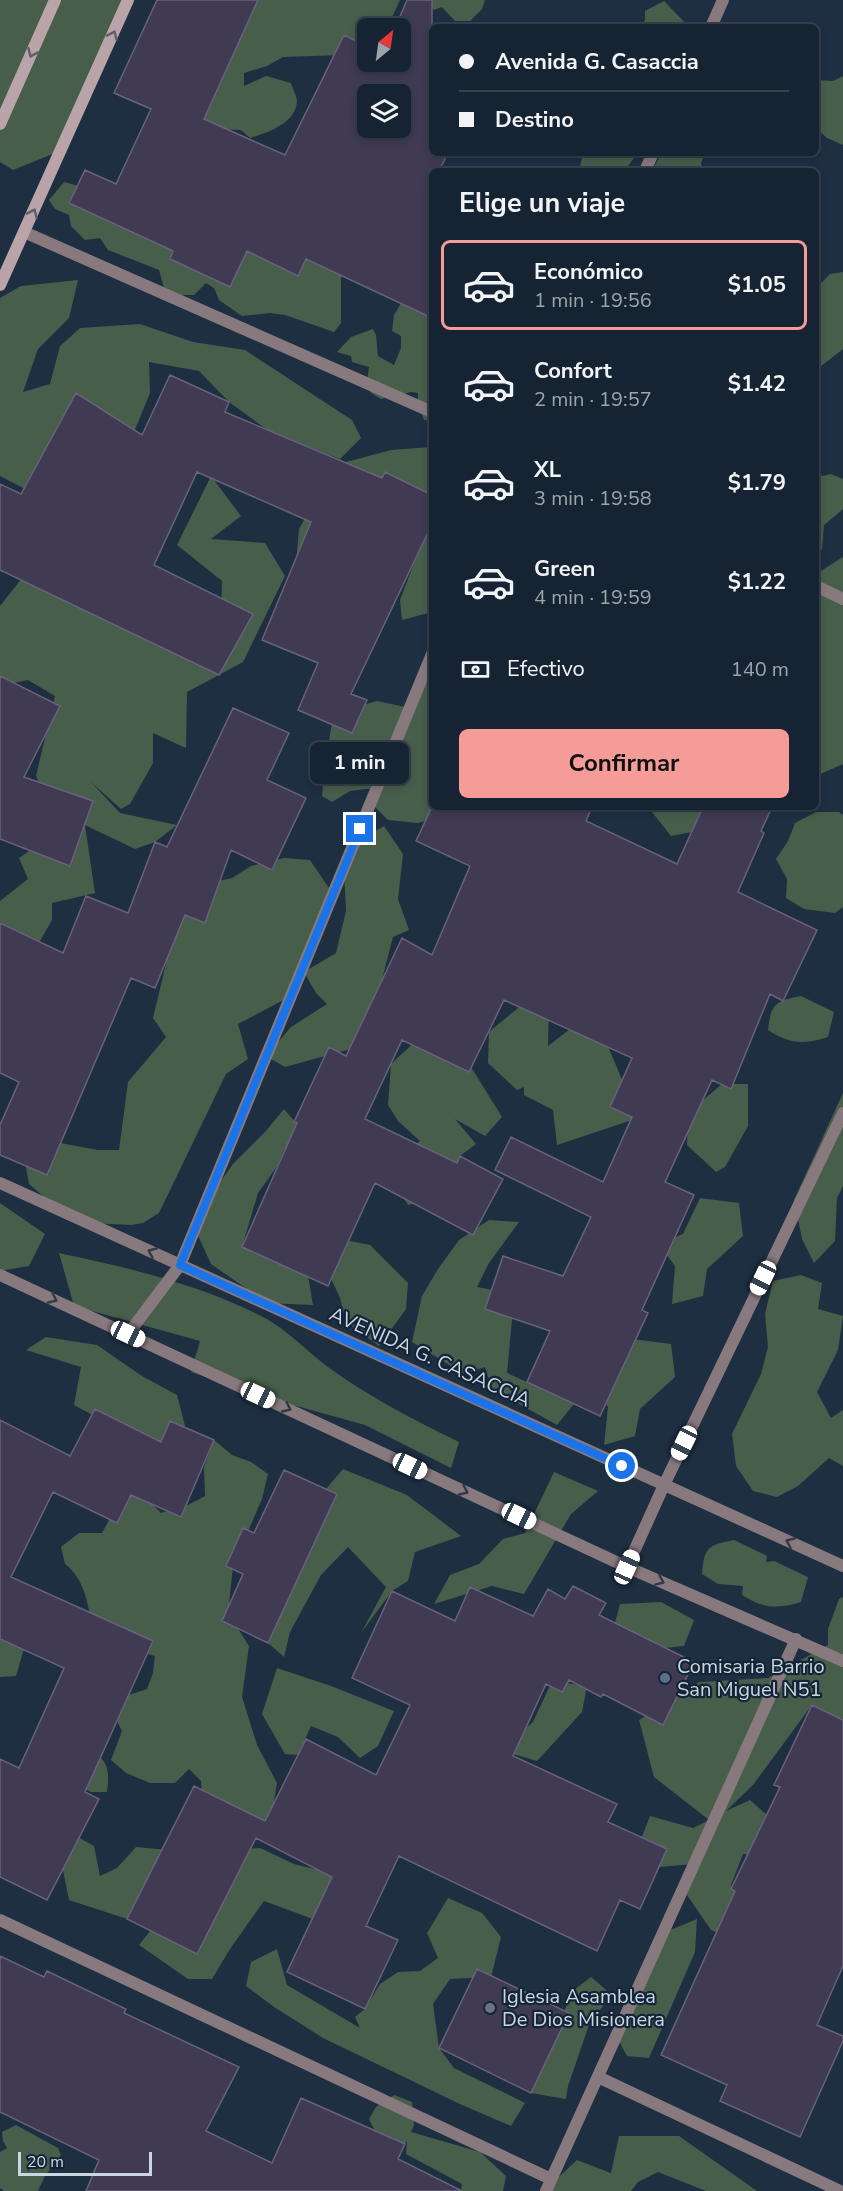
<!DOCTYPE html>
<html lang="es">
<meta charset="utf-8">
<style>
body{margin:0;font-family:"Nunito Sans",sans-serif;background:#232f3e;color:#f1f3f6;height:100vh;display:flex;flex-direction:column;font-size:22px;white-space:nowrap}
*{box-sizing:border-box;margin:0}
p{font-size:20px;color:#9ea4ac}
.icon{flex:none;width:33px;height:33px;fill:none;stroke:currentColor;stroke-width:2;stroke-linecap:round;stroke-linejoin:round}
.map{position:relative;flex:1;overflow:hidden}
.panel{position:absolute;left:429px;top:168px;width:390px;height:642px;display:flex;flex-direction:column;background:#162332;border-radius:9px;box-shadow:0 3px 9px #0003,0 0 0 2px #35404d}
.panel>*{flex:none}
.top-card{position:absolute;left:429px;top:24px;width:390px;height:132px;border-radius:9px;box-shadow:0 3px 9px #0003,0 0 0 2px #35404d;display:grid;align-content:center;height:132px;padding:0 30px;background:#162332}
.needle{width:39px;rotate:29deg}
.buttons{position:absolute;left:357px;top:18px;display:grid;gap:12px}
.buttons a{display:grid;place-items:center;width:54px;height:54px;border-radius:9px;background:#162332;box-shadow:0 3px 9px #0003,0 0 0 2px #35404d;font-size:30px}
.scale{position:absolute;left:18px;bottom:15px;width:134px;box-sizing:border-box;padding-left:6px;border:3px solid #cbd6e2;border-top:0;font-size:16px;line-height:21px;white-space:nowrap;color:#cbd6e2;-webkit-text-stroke:4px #152538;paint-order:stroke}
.end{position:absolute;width:27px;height:27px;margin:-14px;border:8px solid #1a73e8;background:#fff;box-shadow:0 0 0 3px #fff}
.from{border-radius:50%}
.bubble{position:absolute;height:42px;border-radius:9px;background:#162332;box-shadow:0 3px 9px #0003,0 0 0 2px #35404d;font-size:20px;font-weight:700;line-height:42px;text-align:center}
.car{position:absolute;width:18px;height:36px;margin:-18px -9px;border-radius:8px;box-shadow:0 0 4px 2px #0007;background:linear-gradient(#fff 24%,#345 0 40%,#fff 0 76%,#345 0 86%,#fff 0)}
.top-card b{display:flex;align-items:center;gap:21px;height:57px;font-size:22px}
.top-card b+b{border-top:2px solid #35404d}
.top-card i{width:15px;height:15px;background:#f1f3f6}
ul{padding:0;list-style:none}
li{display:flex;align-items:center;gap:18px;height:90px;margin:0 12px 9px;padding:0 18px;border:3px solid transparent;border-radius:9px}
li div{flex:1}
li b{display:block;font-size:22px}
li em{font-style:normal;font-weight:700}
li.on{border-color:#f59b98}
li>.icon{width:54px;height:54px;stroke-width:1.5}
h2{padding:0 30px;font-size:27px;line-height:72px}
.pay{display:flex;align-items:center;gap:15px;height:66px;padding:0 30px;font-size:22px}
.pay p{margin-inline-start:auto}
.cta{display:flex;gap:12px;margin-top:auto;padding:12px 30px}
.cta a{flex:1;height:69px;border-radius:9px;background:#f59b98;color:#111;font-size:24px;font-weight:700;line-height:69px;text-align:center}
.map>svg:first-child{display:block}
.green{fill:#475e4b}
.building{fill:#403b53;stroke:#68627d;stroke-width:1.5;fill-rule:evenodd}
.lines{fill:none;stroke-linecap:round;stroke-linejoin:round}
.street{stroke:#87797d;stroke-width:12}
.secondary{stroke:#baa3a9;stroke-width:12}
.oneway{stroke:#5f5e6b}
.oneway2{stroke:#323a49}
.route{stroke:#1a73e8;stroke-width:8}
.service-dot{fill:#5c6f8a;stroke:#152538;stroke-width:2}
.worship-dot{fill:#6b7280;stroke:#152538;stroke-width:2}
.labels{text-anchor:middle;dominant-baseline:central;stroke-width:4.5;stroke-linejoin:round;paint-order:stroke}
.street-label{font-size:20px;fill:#cbd6e2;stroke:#152538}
.poi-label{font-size:20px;fill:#cbd6e2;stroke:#152538;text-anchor:start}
</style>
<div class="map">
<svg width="843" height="2191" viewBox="0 0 843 2191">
<rect width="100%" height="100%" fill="#1e2f42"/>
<!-- green -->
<path class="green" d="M0,0h128l-68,151 -47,19 -13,-8z
M214,0h186l-13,28h-19l-1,30 -25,-3 -59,2 -16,9 -23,7v13l22,-10 25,7c1,5 6,13 6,18 -1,23 -31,32 -47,37l-9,-8 -28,-1 -17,-19z
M426,0h59l-3,9 -12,12h-15l-13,-14 -8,3z
M664,1l25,26h-48l4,-7v-9z
M843,76v69l-16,-7 -11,-10v-48l17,1z
M583,153h55l-14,18h-45z
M657,153h48l-4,10 2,8h-51l7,-13z
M64,182l19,5 143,57 125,5 -10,30v44l-7,9 -49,-17 -15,-2 -28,3 -23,-16 -5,-12 -8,-5 -12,12h-14l-16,-7 -5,-18 -51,-20 -8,-12 -15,2 -14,-14 -2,-11 -14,-6 -6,-9z
M843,272v77l-27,21v-88l5,1 9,-9z
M78,280l-9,38 -31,31 -15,43 27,-8 10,-38 20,-18 60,-4 53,18 52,8 107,70 9,18 -21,21 -71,-28 -40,-29 -30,-31 -50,-9 1,31 -46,112 7,23 110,95 1,-42 -45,-36 34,-69 30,40 -30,23 54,4 20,33 -42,86 -56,30 -1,56 -33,-15v30l-23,41 -9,5 -30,-27 29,31 57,12 -22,17 -20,7 -50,-24 10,68 -43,10v17l-24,42 -28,-4v-57l28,-22 -9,-21 16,-11 16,-38 -15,-33 19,-80 -27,-16 -28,6v-80l26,-33 3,-82 -29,-15v-178l21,-12z
M404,298l28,6v117l-8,-1 -6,-16v-11l-7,-1 -30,7 -10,-6 -4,-12 2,-14 -17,-5 -1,-6 -14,-4 14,-15 22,-8 3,6 2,21 16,9 7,-17v-12l-9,-5 2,-16z
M432,447v48l-47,-23 -18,36 -72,66 4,-45 36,-64 56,-15z
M816,473l7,3 8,-2 12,5v30l-19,16 -2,24 -6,6z
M432,524v88l-30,8 -2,-20 16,-42z
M843,557v207l-27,12v-83l2,-1v-11h-2v-107z
M432,682v125l6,10 -20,6 -30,-3 -18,-18 5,-14 -25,3 -18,11 -10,-6 2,-21 -8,-6 13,-28 4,-24 22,-10 22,-6 33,7 6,-23z
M648,807h60l-16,25 -21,4z
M816,812h23l4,3v92l-8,6 -31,-4 -18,-11 1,-19 -11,-20 12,-18 7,-18z
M384,826l19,28 -5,45 11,31 -16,7 -28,108 -80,22 -19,-11 25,-29 36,-23 -11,-11 -12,-21 32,-19 10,-42 -2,-42 10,-26z
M284,858l26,2 23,34 -42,102 -53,28 10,35 -22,15 -67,139 -16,10 -12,2 -43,-2 -37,-20 -22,-19 -5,-27 36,-14 38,7h21l9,-68 38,-45 -13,-19 19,-80 19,-51 41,-9 19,-12z
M801,996l33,16 -6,25c-25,8 -38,7 -60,-7 3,-26 7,-29 33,-34z
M549,1002l-1,44 22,-17 35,10 33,79 -81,27 -4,-35 -29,-15v-8l-7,3 -29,-27 1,-31 35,-29z
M420,1037l33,1 49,79 -17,19 -30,-17 21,25 -16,12 -14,38 -38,11 -23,-39 35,-25 -22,-20 -10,-16 3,-41z
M722,1084h26v42l-23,41 -9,5 -29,-27 1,-32z
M843,1093v93l-6,12 -2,43 -21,22 -12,-24 -8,-39z
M284,1109l31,36 -31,5 -6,15 -20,28 -16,54 65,23 6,35 -46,-2 -56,-39 -16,-35 9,-24 29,-41 32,-32z
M700,1198l39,5 4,33 -36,33 -4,27 -31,8 3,-38 -16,-22 24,-10z
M0,1203l45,31 -16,32 -29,5z
M489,1220l30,2 -30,41 -12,24 16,3 21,9 -7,74 20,9 19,-5 28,27 -17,21 -65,-36 -7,-22 -21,7 -52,-32 10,-46 16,-27 21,-29z
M350,1241l20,4 38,38 -2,26 -27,37 -33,-24 -6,-24 -18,-39z
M59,1253c70,15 140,31 204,64 22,11 45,35 65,50 41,30 86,53 131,75l-8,26 -86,-43 -90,-25 -84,-28 9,-31 -126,-35z
M801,1275l21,8 -4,26 25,7 -5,34 -21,42 14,26 12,-8v56l-14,-8 -31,28 -21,11 -24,-6 -17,-25 -4,-32 29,-60 7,-27 -3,-33 8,-33z
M46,1337l51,8 45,31 35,19 8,31 -34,21 -77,-42 7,-38 -55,-17z
M633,1339l38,5 4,33 -35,32 -5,27 -31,9 4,-38 -16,-22z
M214,1440l18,15 19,7 17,12 -6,25 -29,67 -5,47 21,33 -7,51 15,48 20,38 -4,25 -17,26 -22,-7 -17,-30 -15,-3 -1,-13 -12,-12 -14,14h-25l-24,-10 -15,-13 11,-29 -5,-10 6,-24 24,-8 6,-16 2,-17 -26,-7 -37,-19c-3,-23 -7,-51 -27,-66l-4,-17 18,-14h23l19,-35 23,-2 17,17 27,-8 17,-9 -1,-29z
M343,1469l64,26 54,41 -46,16 -7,29 -16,10 -31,42 25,-46 -38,-40 -27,28 -31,57 -6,25 -16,-14 35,-127z
M554,1472l44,19 -27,23 -47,80 -32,-8 -58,18 16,-29 29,-11 24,-25 22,-6z
M734,1540l33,16 -1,6 8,-1 34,16 -7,25c-24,7 -37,7 -59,-7l1,-9 -25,-2 -16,-10c2,-27 6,-29 32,-34z
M843,1597v148l-31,-40 -59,80 -27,26 24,-11 36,32 -10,23 -33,-1 -12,31v4l82,41 -44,24 -58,-24 -24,-35 7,-31 -35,3 -20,-23 11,-28 43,12 16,-8 -55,-43 -15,-57 60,-38 69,-4 60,-33v-16l11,-30z
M661,1602l33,18 -10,26 -38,4 -34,-16 8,-30z
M0,1617l30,11 -14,48 -16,1z
M277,1668l54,18 63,25 -16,35 -18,12 -22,-21 -27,-11 -13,29 -13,-1 -23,-40z
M552,1681l35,5 -5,26 -45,49 -37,-11 33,-28z
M83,1743c22,17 28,20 24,49h-16l-23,-13z
M369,1789l-48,133 -57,-21 -34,48 -18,30h-24l-49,-34 12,-15 86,-80 23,-2 34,16 24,6 6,-71z
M67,1831l27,15 6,30 17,-8 19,-21 32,3 -41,69 -58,-19 -11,-55z
M448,1898l34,15 19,24 -10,40 -41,2 -17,25 6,44 15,20 71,35 -14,23 -49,-21 -139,-67 -49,-31 -28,-21 5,-24 26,-13 10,36 73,43 -5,-11 10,-8 15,-25 18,-12 22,-1 18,-13 -11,-25z
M697,1919l-2,33 -46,106 -22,-2 -13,-24 54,-101z
M591,1977l21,18 -22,27 -22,64 -2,13 -35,-6 23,-60 20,-43z
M394,2095l18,7 2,23 -3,7 69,20 26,24 -3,15h-42l1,-7 -56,-30 1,-13 -2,3 -23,1 -13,-26 7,-12z
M16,2125l42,23 3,7 -16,21 -7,15h-34l-4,-3v-36l7,-4 -4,-7 -1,-9z
M619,2136h60l78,55h-51l-48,-19 -20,10 -7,9h-85l2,-4 29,-27 34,13z"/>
<!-- building -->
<path class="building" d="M157,0h101l-54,119 81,36 59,-120 24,12v15h32v-34h-5l12,-28h25v153h16l-9,18h-7v147l-126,-59 -8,17 -51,-25 -17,36 -60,-28 3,-8 -104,-48 16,-33 31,14 35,-75 -37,-16zM368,94h32v34h-32z
M170,375l59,27 -4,10 157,66 3,-6 47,23v29l-81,170 16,6 -15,33 -54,-23 20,-47 -56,-23 49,-118 -114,-50 -43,93 99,49 -34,61 -219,-105v-86l21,10 55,-101 66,42z
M0,676l60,30 -36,71 69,24 -23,65 -70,-27z
M233,708l56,25 -22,47 39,18 -34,72 -41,-20 -26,73 -20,-8 -30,73 -24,-10 -84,197 -47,-20v-30l19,-43 -19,-9v-150l63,30 23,-57 42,17 27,-71 12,5z
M432,807h160l-6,14 91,43 26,-57h69l-11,24 3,2 -26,59 79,38 -34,71 -13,-7 -39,95 -19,-9 -47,102 29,13 -52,115 6,3 -48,103 -73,-34 23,-51 -65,-22 18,-53 60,20 28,-59 -96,-47 16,-33 92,45 29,-65 -22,-10 22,-49 -128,-58 -35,72 -67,-32 -37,79 92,44 3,-7 43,23 -30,56 -98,-52 -47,103 -86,-39 55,-124 -3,-1 35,-75 17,9 56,-118 30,17 38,-89 -54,-25z
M95,1409l66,33 9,-21 44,19 -33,77 -50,-22 -14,28 -64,-31 -42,85 142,64 -68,151 14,7 -52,101 -47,-23v-118l19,9 45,-100 -64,-29v-219l70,36z
M284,1470l53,24 -69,149 -46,-22 21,-47 -17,-8 17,-38 11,5z
M573,1586l33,17 -7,12 95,47 -31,63 -60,-31 -2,3 -32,-17 -7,12 -16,-8 -33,72 104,48 -9,18 59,27 -27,60 -20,-9 -23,51 -198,-95 -33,70 32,14 -33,69 -78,-37 45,-95 -76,-39 -59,116 -70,-35 67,-133 71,35 41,-82 70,36 34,-70 -58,-27 40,-87 63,30 15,-34 63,29 15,-27 17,10z
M812,1705l31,15v246l-26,59 26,11v5l-43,96 -80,-36 7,-16 -66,-30 74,-164 -4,-2 49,-102 -6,-2z
M0,1956l44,21 3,-6 79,38 -2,4 115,54 -33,64 66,32 29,-65 104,46 -7,15 64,32h-376l13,-31 -99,-48z
M477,1969l92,44 -38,80 -92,-45z"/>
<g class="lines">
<!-- street -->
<path class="street" d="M711,27l12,-27
M645,171l8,-18
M24,232l408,180
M816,586l27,13
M0,1183l843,383
M0,1275l627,292 216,94
M128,1334l52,-69 252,-611
M627,1567l37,-82 179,-372
M0,1920l551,259
M598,2077l242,114
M546,2191l250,-552"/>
<!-- secondary -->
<path class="secondary" d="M0,124l55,-124
M0,285l128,-285"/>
</g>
<!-- one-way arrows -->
<defs><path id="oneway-chevron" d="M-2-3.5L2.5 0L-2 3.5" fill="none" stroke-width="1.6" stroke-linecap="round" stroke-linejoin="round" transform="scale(1.5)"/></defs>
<g class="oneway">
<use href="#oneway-chevron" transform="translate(113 35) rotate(-66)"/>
<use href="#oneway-chevron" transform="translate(32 53) rotate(114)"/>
<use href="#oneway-chevron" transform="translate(33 213) rotate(-66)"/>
</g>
<g class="oneway2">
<use href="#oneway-chevron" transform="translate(152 1252) rotate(-156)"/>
<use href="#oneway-chevron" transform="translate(53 1299) rotate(25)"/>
<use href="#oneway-chevron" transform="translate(287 1408) rotate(25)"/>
<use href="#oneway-chevron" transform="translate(464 1491) rotate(25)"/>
<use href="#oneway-chevron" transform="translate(790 1542) rotate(-156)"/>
<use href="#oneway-chevron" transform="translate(660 1581) rotate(23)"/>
</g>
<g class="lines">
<!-- route -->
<path class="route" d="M360,829l-180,436 442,201"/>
</g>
<!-- markers -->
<circle class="service-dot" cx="665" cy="1678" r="6"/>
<circle class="worship-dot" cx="490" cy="2008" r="6"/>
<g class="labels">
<!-- street labels -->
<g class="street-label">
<text transform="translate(430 1357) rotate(24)">AVENIDA G. CASACCIA</text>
</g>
<!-- poi labels -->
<g class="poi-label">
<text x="677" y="1666">Comisaria Barrio<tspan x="677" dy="23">San Miguel N51</tspan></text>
<text x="502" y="1996">Iglesia Asamblea<tspan x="502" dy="23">De Dios Misionera</tspan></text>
</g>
</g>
</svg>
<div class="buttons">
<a><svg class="needle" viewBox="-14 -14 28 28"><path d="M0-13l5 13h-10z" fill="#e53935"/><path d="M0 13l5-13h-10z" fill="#9ea4ac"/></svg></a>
<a><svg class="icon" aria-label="layers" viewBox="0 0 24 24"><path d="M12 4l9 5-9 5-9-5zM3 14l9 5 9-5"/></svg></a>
</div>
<div class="scale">20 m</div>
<i class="end from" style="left:622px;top:1466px"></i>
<i class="end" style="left:360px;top:829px"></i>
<div class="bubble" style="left:310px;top:742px;width:99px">1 min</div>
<i class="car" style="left:763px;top:1278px;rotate:206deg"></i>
<i class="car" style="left:128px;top:1334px;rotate:115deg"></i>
<i class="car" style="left:258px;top:1395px;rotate:115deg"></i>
<i class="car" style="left:684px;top:1443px;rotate:206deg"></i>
<i class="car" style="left:410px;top:1466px;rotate:115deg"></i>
<i class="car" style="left:519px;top:1516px;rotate:115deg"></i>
<i class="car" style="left:627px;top:1567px;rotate:24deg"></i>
<div class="top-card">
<b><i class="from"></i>Avenida G. Casaccia</b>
<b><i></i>Destino</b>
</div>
<section class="panel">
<h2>Elige un viaje</h2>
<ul>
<li class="on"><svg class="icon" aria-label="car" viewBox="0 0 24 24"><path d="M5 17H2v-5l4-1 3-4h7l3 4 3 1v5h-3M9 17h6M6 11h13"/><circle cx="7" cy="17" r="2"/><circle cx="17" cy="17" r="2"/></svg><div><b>Económico</b><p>1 min · 19:56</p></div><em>$1.05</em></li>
<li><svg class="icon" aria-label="car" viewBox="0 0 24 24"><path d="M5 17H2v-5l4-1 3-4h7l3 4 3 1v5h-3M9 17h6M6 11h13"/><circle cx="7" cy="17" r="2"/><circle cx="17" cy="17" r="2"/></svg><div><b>Confort</b><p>2 min · 19:57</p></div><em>$1.42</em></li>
<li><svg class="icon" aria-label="car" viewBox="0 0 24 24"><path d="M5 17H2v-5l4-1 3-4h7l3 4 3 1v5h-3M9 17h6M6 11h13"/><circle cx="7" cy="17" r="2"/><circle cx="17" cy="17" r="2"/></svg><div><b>XL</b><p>3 min · 19:58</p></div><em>$1.79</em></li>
<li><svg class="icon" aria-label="car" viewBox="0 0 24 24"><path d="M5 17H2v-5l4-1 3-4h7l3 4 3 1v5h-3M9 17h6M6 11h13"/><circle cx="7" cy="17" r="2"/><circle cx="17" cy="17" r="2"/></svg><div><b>Green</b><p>4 min · 19:59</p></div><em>$1.22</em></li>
</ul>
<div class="pay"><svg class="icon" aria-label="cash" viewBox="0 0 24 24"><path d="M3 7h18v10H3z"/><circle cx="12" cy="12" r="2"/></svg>Efectivo<p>140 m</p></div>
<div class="cta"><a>Confirmar</a></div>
</section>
</div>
